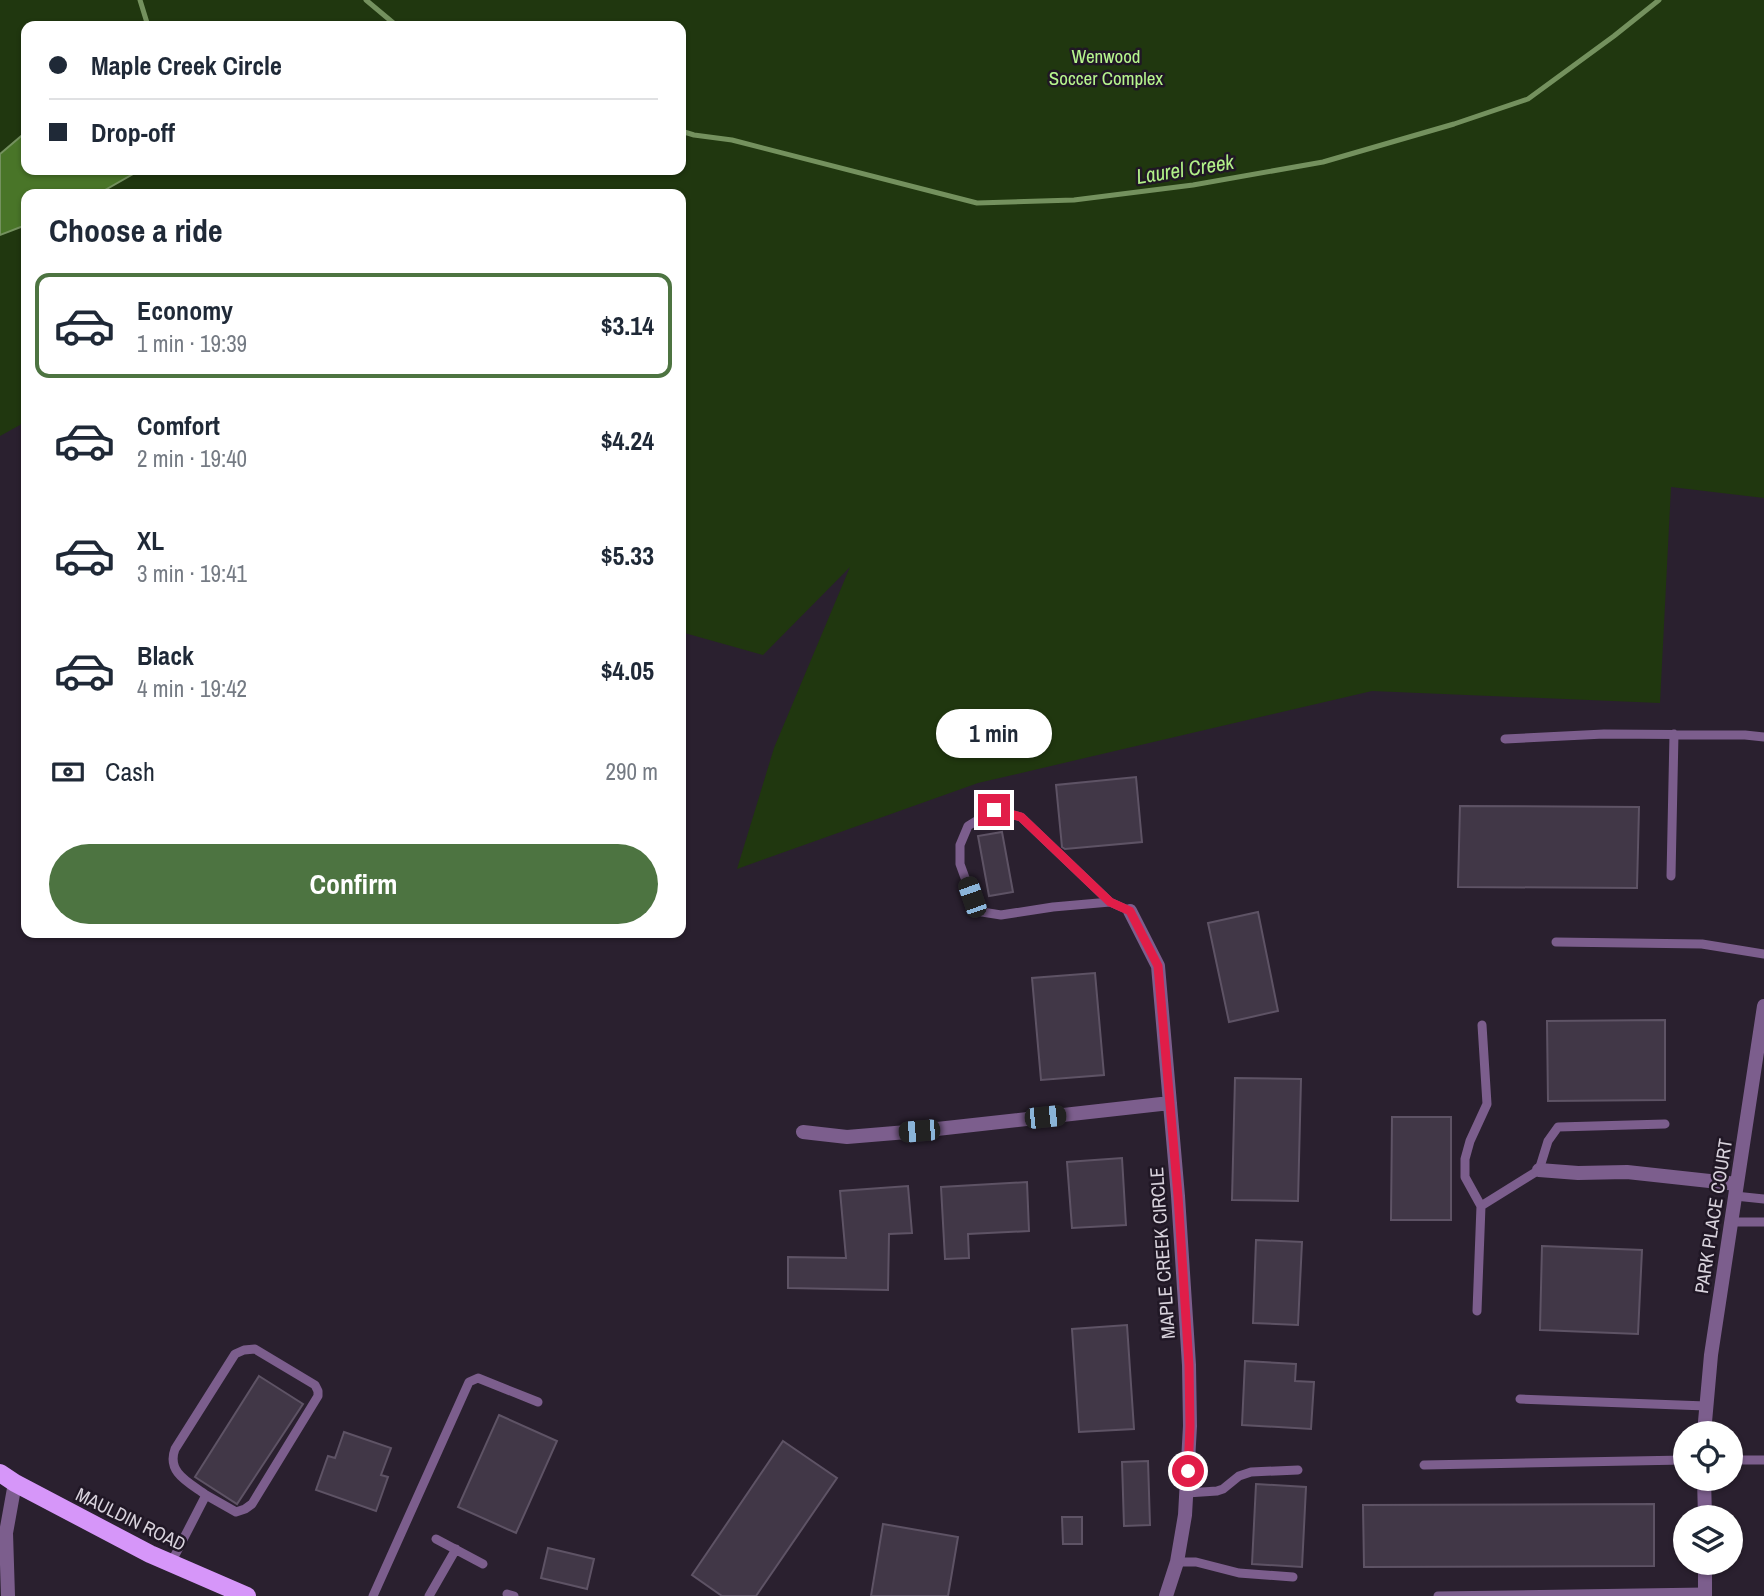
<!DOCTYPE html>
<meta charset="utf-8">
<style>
body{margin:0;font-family:"Archivo Narrow",sans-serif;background:#f6f6f7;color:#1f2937;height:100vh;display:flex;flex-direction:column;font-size:26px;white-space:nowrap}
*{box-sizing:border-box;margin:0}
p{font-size:23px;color:#747a83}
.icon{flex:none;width:38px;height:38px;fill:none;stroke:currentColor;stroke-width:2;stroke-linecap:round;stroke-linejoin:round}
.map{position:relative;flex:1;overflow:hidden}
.panel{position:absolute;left:21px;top:189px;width:665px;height:749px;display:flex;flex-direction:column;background:#fff;border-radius:14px;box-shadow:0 2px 5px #0004}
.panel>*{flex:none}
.banner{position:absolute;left:21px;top:21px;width:665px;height:154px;border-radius:14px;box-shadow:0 2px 5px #0004;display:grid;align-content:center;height:154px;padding:0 28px;background:#fff}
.tools{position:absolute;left:1673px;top:1421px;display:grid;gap:14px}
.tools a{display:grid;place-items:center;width:70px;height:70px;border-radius:50%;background:#fff;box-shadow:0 2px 5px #0004;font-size:35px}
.end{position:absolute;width:32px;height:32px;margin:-16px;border:9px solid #e11d48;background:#fff;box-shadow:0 0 0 4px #fff}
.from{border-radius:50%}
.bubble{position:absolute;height:49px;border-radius:24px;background:#fff;box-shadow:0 2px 5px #0004;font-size:23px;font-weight:700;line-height:49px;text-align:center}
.car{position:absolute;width:21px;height:42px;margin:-21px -10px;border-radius:9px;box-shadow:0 0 5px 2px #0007;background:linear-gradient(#222 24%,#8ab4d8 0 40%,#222 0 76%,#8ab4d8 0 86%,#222 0)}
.banner b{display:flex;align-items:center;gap:24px;height:66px;font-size:26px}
.banner b+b{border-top:2px solid #e0e1e3}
.banner i{width:18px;height:18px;background:#1f2937}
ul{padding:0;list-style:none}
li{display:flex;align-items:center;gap:21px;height:105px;margin:0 14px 10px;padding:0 14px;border:4px solid transparent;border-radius:14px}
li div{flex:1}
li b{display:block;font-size:26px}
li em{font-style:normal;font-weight:700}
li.selected{border-color:#4d7441}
li>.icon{width:63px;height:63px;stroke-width:1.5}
h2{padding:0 28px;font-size:32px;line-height:84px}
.pay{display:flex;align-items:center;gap:18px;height:77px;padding:0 28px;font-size:26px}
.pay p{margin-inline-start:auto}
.primary-button{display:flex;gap:14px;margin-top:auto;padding:14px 28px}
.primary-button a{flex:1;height:80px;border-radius:42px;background:#4d7441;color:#fff;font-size:28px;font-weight:700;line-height:80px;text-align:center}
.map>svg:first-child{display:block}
.green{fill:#20370f;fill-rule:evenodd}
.water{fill:#497528;stroke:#74915e;stroke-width:2}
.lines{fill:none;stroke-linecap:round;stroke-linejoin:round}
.stream{stroke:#74915e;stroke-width:5}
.building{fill:#413747;stroke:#5e5365;stroke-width:2}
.service{stroke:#7c5e8d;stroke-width:9}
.minor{stroke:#7c5e8d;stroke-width:14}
.primary{stroke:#d696f9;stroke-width:18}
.route{stroke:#e11d48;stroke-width:9}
.labels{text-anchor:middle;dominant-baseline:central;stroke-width:5;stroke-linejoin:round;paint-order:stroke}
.park-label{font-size:19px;fill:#b7f68e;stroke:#201725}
.street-label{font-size:19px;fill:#d8d2dc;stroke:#201725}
.water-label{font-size:21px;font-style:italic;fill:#b1f088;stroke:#201725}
</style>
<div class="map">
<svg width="1764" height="1596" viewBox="0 0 1764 1596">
<rect width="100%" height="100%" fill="#2a202f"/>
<!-- green -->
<path class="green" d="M0,0h1764v498l-93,-11 -11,216 -288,-12 -394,92 -241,86 37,-121 76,-181 -87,88 -82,-23v-438h-655v223l-6,8 -20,11zM26,26h655v144h-655z"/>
<!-- water -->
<path class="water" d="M26,132v38h114l-42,24h-72v31l-26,10v-81z"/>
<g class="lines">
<!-- stream -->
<path class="stream" d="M140,0l8,26
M366,0l31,26
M681,131l13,4 38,5 245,63 97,-3 119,-15 130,-23 131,-38 74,-25 86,-63 45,-36"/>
</g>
<!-- building -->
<path class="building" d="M1136,777l6,65 -77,7 -3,-2 -6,-62z
M1460,806l179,1 -2,81 -179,-1z
M1002,832l11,60 -24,4 -11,-60z
M1258,912l20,99 -49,11 -21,-99z
M1095,973l9,102 -63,5 -9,-102z
M1665,1020v80l-117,1 -1,-80z
M1235,1078l66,1 -3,122 -66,-1z
M1392,1117h59v103h-60z
M1122,1158l4,67 -54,3 -5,-66z
M1027,1182l2,49 -61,3 1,24 -24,1 -4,-72z
M908,1186l4,47 -23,1 -1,56 -100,-2v-31l58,1 -6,-67z
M1256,1240l46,2 -4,83 -45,-2z
M1542,1246l100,4 -4,84 -98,-4z
M1127,1325l7,104 -55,3 -7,-103z
M1245,1361l51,3 -1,17 19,1 -3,47 -69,-4z
M259,1376l44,28 -66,100 -42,-27z
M499,1415l58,26 -41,92 -58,-26z
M344,1432l47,16 -10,27 7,2 -12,34 -60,-21 12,-34 7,2z
M783,1441l54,37 -81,118h-34l-30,-21z
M1148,1461l2,64 -26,1 -2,-64z
M1256,1484l50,3 -4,80 -50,-3z
M1654,1504v62l-290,1 -1,-62z
M1062,1517h20v27h-19z
M883,1524l75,13 -10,59h-77z
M548,1548l46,11 -7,30 -46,-11z"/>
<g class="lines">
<!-- service -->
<path class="service" d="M1505,739l99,-5 141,1 19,2
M1671,876l3,-142
M1110,902l-57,5 -52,8 -19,-3 -10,-15 -12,-33v-19l8,-19 26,-16 27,7 89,85 20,9
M1556,942l146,2 62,10
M1482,1025l5,79 -17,37 -5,18v18l16,29 58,-36 9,-29 10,-14 107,-3
M1735,1196l29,3
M1731,1222h33
M1477,1311l4,-105
M1520,1399l186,7
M1731,1460h33
M1424,1465l261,-5
M1187,1493l30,-2 6,-2 16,-13 12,-4 47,-2
M436,1539l47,25
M1177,1562h19l43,11 54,4
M171,1563l35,-68 30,17 9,-3 7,-5 66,-108v-5l-3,-6 -60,-36 -11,1 -9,4 -60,95c-9,24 15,34 31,46
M507,1594l7,2
M373,1596l96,-214 9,-4 60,24
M429,1596l27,-47
M1438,1596l267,-4"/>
<!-- minor -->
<path class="minor" d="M1130,911l28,55 20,230 11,169 1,61 -5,89 -8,47 -11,34
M803,1132l44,5 72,-6 251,-28
M1539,1170l39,3 49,-1 110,12
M1704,1433l7,-78 53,-349
M1704,1479l1,38
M1705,1563v33
M8,1596l-2,-63 9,-50"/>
<!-- primary -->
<path class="primary" d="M0,1473l15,10 135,71 97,42"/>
</g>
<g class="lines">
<!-- route -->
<path class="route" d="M994,810l27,7 89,85 20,9 28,55 20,230 11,169 1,61 -2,45"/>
</g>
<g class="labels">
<!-- park labels -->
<g class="park-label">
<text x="1106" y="56">Wenwood<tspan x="1106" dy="22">Soccer Complex</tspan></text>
</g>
<!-- street labels -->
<g class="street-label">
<text transform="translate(1713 1216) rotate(-81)">PARK PLACE COURT</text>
<text transform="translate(1162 1253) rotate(-94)">MAPLE CREEK CIRCLE</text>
<text transform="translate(131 1519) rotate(26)">MAULDIN ROAD</text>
</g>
<!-- water labels -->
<g class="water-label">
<text transform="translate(1185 169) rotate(-9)">Laurel Creek</text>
</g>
</g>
</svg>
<div class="tools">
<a><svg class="icon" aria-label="locate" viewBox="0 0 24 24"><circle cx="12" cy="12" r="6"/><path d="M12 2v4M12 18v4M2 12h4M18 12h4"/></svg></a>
<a><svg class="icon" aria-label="layers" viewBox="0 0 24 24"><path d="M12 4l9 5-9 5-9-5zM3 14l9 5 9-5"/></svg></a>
</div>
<i class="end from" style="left:1188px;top:1471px"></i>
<i class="end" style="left:994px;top:810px"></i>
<div class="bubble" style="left:936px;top:709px;width:116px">1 min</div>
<i class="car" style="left:972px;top:897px;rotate:341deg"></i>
<i class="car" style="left:1045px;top:1117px;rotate:84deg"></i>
<i class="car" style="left:919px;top:1131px;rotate:265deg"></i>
<div class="banner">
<b><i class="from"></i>Maple Creek Circle</b>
<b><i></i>Drop-off</b>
</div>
<section class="panel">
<h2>Choose a ride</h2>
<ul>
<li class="selected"><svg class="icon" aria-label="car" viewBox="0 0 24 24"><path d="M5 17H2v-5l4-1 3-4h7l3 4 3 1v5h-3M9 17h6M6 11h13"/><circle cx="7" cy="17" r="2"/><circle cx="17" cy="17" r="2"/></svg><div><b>Economy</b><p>1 min · 19:39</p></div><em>$3.14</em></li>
<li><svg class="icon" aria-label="car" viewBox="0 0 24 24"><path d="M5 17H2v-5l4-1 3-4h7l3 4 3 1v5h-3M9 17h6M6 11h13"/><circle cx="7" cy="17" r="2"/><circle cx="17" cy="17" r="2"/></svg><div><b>Comfort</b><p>2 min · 19:40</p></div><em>$4.24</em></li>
<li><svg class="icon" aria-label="car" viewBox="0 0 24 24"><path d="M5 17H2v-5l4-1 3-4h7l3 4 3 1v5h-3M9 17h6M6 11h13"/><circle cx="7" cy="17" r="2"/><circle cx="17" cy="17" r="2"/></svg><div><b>XL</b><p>3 min · 19:41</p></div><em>$5.33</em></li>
<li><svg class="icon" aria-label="car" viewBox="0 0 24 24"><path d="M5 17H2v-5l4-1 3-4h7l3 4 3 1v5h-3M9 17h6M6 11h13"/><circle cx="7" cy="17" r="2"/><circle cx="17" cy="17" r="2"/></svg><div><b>Black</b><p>4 min · 19:42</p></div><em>$4.05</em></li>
</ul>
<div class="pay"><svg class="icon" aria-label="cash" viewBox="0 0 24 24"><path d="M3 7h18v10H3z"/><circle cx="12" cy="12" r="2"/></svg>Cash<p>290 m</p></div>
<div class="primary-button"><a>Confirm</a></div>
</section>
</div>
